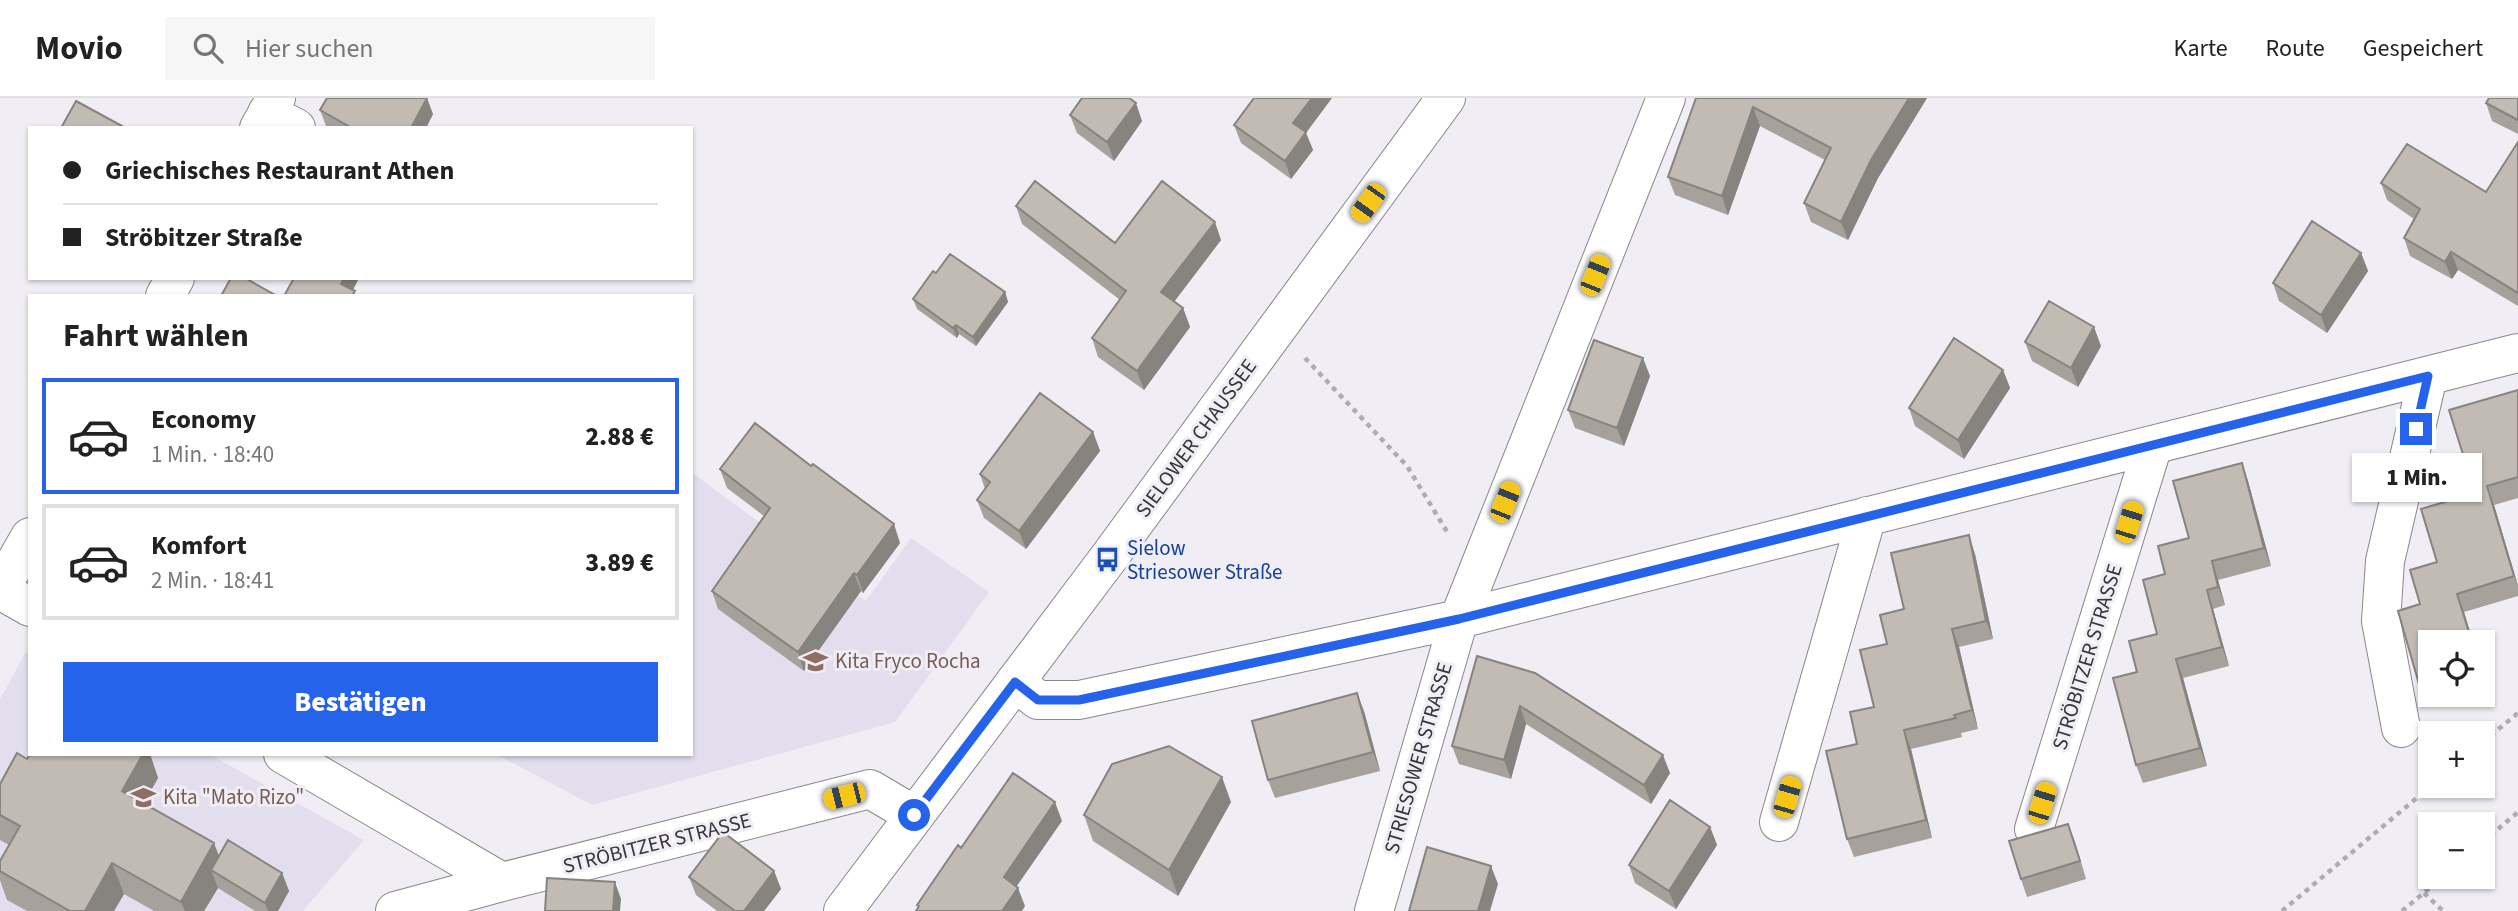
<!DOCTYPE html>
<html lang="de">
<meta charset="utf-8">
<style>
body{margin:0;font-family:"Source Sans 3",sans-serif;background:#f6f6f6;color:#222;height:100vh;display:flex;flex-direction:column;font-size:26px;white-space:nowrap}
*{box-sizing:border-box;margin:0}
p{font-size:23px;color:#767676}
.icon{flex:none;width:38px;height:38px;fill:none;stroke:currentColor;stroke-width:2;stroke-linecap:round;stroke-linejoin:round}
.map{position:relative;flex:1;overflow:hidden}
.sheet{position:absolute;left:28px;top:196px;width:665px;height:462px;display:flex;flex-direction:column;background:#fff;border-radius:0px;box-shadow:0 2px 5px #0004}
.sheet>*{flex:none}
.top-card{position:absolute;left:28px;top:28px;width:665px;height:154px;border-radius:0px;box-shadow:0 2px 5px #0004;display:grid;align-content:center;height:154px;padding:0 35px;background:#fff}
.controls{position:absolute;left:2418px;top:532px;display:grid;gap:14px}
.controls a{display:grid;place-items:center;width:77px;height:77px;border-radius:0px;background:#fff;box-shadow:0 2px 5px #0004;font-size:35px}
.end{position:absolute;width:32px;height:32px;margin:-16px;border:9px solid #2563eb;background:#fff;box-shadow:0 0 0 4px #fff}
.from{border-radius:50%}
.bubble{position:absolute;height:49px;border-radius:0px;background:#fff;box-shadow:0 2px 5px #0004;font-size:23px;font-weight:800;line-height:49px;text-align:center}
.car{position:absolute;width:21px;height:42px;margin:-21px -10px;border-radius:9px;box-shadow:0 0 5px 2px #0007;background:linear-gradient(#f5c518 24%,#345 0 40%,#f5c518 0 76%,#345 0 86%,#f5c518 0)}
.top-card b{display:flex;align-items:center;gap:24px;height:66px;font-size:26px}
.top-card b+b{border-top:2px solid #e0e0e0}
.top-card i{width:18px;height:18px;background:#222}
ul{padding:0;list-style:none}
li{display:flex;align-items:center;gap:21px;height:116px;margin:0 14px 10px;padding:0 21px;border:4px solid #e0e0e0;border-radius:0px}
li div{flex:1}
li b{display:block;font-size:26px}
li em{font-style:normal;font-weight:800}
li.current{border-color:#2563eb}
li>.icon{width:63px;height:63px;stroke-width:1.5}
h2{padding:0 35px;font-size:32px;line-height:84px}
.action{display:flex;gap:14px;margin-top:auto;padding:14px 35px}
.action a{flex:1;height:80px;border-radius:0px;background:#2563eb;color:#fff;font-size:28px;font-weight:800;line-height:80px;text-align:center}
header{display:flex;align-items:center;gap:42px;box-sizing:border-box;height:98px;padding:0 35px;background:#fff;border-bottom:2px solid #e0e0e0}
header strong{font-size:33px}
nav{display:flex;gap:38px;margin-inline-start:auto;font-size:24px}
.search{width:490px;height:63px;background:#f6f6f6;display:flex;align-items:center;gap:18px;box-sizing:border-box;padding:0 24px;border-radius:0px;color:#767676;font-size:26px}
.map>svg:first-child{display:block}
.built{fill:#e3deed}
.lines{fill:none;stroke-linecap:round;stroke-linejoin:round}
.minor-casing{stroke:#89868e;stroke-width:40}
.major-casing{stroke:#89868e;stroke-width:40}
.path{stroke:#aeacb2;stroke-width:4.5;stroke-dasharray:5 5;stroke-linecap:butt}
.minor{stroke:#fff;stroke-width:38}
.major{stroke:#fff;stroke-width:38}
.wall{fill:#a6a19b}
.shaded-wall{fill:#87837e}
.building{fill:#c1bbb4;stroke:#87837e;stroke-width:2}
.route{stroke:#2563eb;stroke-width:9}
.labels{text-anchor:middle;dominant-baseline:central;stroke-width:6;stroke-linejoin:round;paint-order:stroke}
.street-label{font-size:21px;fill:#37363a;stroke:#f0edf5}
.transit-label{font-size:21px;fill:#164399;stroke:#f0edf5;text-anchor:start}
.education-label{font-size:21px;fill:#785e54;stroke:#f0edf5;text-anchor:start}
</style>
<header>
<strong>Movio</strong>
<div class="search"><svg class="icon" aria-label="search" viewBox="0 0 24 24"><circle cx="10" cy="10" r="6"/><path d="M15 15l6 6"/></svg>Hier suchen</div>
<nav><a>Karte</a><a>Route</a><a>Gespeichert</a></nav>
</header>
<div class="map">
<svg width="2518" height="813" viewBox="0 0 2518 813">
<rect width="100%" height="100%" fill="#f0edf5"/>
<!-- built -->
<path class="built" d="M691,374l175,129 45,-63 78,54 -94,130 -303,83 -96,-51h195z
M26,554l4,2v100h179l155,86 -61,71h-303v-212z"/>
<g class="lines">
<defs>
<path id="minor" d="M267,15l29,15
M259,30l17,-30
M165,198l10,-18
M0,491l30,-52
M0,492l30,17
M1015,584l23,18h41l380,-81 1059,-266
M2401,630l-20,-107 4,-60 43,-185
M283,656l219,128
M1779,724l88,-306
M2034,731l119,-384
M395,813l107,-29 368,-93 44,26
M1374,813l85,-292 207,-521"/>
<path id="major" d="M843,813l264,-351 339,-462"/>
</defs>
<!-- minor casing -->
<use href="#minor" class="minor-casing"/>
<!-- major casing -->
<use href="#major" class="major-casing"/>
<!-- path -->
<path class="path" d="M1305,260l102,108 42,69
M2483,644l35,-29
M2483,744l35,-30
M2424,795l19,18
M2282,813l149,-125
M2402,813l41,-34"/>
<!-- minor -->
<use href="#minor" class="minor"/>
<!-- major -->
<use href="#major" class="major"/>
</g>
<!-- wall -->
<path class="wall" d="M1696,0h231l-49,80 -30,62 -37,-18 -7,-19 21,-43 -65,-34 -32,89 -53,-20 -7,-18z
M2518,0v36l-26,-13 -6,-18z
M320,12l113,4 -7,14h-97l-3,-2z
M1070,17l72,6 -28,40 -37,-28z
M1234,27l72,8 7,17 -22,29 -50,-36z
M2518,44v164l-60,-36 -6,9 -42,-23 -6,-18 10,-19 -27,-19 -6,-17 105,9z
M1016,108l99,37 106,-3 -47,62 9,6 7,19 -46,63 -46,-33 -6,-19 28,-38 -98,-76z
M2361,155l7,18 -41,62 -48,-32 -6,-18z
M936,175l69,19 3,10 -32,44 -17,-12 -2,4 -40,-29 -4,-10z
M2025,244l76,4 -23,41 -46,-26z
M2003,272l7,18 -46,71 -49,-33 -6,-18z
M1650,278l-26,70 -49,-18 -7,-18z
M2518,292v108l-24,7 24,80v11l-54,16 9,30h-42v53h19l-24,7 -7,-18 1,-80 17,-42 18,-63 12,-32z
M1093,334l7,19 -74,98 -42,-31 -7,-18 8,-11 -5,-15z
M2242,365l6,18 23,85 -53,14 7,25 -12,4 16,57 -46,12 24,88 -64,17 -7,-18 1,-93 20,-38 8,-60z
M720,371l180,74 -37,50 -2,-2 -57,80 -86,-62 -6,-18 52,-75 -37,-28z
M1975,456l18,85 -34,8 19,82 -17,4 1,4 -51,12 21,89 -78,19 -7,-18 10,-95 17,-37 13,-63 17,-35z
M1477,558l193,117 -19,31 -125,-80 -15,55 -52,-15 -7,-18z
M1364,613l16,60 -105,27 -7,-18z
M30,656h120l8,24 -14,25 75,52 63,18 7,18 -11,20h-23l-37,-23 -14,23h-50l-30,-17 -10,17h-87l-20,-11 -7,-20v-19l9,-16 -9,-5v-25z
M1231,704l-53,94 -85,-55 -9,-26z
M2068,726l18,55 -59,18 -6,-18z
M1710,729l7,18 -41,64 -41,-26 -6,-18z
M774,773l7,18 -17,22h-47l-21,-16 -7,-18z"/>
<!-- shaded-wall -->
<path class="shaded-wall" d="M427,0l6,16 -7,14h-15z
M1312,0h20l-26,35 7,17 -22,29 -6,-18 8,-38z
M1909,0h18l-49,80 -30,62 -7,-18 30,-62z
M1136,5l6,18 -28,40 -7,-19z
M1753,9l7,19 -32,89 -6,-19z
M1215,124l6,18 -54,71 -6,-19z
M2451,154l7,18 -6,9 -7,-17z
M2361,155l7,18 -41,62 -6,-18z
M344,180h15l-9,18 -9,-12z
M1005,194l3,10 -32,44 -3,-9z
M1183,210l7,19 -46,63 -7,-19z
M956,227l3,9 -2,4 -4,-10z
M2094,229l7,19 -23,41 -7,-19z
M1643,260l7,18 -26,70 -7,-18z
M2003,272l7,18 -46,71 -6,-19z
M1093,334l7,19 -74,98 -7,-18z
M2242,365l6,18 23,85 -7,-18z
M2487,388l7,19 24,82 -4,-11z
M894,426l6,19 -37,50 -6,-18z
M1969,437l6,19 18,85 -7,-18z
M2212,463l6,19 7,25 -7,-18z
M854,475l7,18 -57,80 -6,-19z
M2207,492l6,19 16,57 -7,-19z
M2457,496l7,18 9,30h-1z
M1952,531l7,18 19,82 -6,-19z
M2176,561l7,19 24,88 -7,-18z
M1357,595l7,18 16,60 -7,-19z
M1520,608l6,18 -15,55 -7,-19z
M1904,632l7,19 21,89 -6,-18z
M143,656h7l8,24 -25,44 -11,-31z
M1663,657l7,18 -19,31 -7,-19z
M1222,679l9,25 -53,94 -9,-26z
M1055,704l7,19 -52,75 -6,-19z
M2068,726l7,18 11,37 -6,-18z
M1710,729l7,18 -41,64 -7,-18z
M214,745l12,31 -15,-4 7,18 -14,23h-19l-4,-9z
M112,765l12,31 -10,17h-29z
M1491,768l7,18 -8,27h-12z
M774,773l7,18 -17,22h-20z
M282,775l7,18 -11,20h-10l-3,-8z
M615,784l6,17 -1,12h-7z
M1018,790l7,18 -3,5h-20z"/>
<!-- building -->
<path class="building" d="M327,0h100l-16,30h-59l-32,-18z
M1082,0h47l7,5 -29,39 -37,-27z
M1254,0h58l-19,25 13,9 -21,29 -51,-36z
M1696,0h213l-38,62 -30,62 -37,-19 27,-55 -78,-41 -31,89 -54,-19z
M2489,0h29v22l-32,-17z
M76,3l46,25 -1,2h-60z
M2518,44v151l-67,-41 -6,10 -41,-24 16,-29 -39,-26 26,-39 79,48z
M1035,83l80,62 47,-62 53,41 -54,70 22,16 -46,63 -45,-33 34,-47 -110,-85z
M2312,123l49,32 -40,62 -48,-32z
M950,156l55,38 -32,45 -17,-12 -3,3 -40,-29 20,-28 3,2z
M231,180h14l32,18h-56z
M294,180h50l-3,6 14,7 -3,5h-68z
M2049,203l45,26 -23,41 -46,-26z
M1954,240l49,32 -45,70 -49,-32z
M1594,242l49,18 -26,70 -49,-18z
M2518,292v87l-31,9 27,90 -57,18 15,48h-41v38l-12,4 -21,-73 22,-7 -10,-34 27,-8 -16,-53 34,-10 -8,-27 20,-5 -18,-57z
M1040,295l53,39 -74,99 -42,-31 13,-18 -10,-8z
M755,325l56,43 2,-2 81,60 -37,51 -3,-2 -56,79 -86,-61 58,-83 -50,-39z
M2242,365l22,85 -52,13 6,26 -11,3 15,57 -46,12 24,89 -64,17 -23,-87 24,-6 -8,-31 28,-7 -14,-54 22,-6 -7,-28 31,-8 -16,-57z
M1969,437l17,86 -34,8 20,81 -18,5 2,3 -52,12 22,90 -79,19 -21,-88 31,-7 -7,-32 24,-5 -14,-57 27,-6 -7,-29 24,-6 -13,-56z
M1477,558l58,17 128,82 -19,30 -124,-79 -16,54 -52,-14z
M1357,595l16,59 -105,28 -16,-59z
M1169,648l53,31 -53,93 -85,-55 28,-51z
M17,655l10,6 3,-5h113l-21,37 92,52 -33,59 -69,-39 -27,48h-15l-70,-40v-10l20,-35 -20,-11v-31z
M1013,675l42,29 -51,75 14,11 -16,23h-86l3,-5 -2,-1 41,-60 3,3z
M1670,702l40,27 -41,64 -40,-26z
M2068,726l12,37 -59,18 -12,-38z
M723,734l51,39 -30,40h-9l-46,-34z
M228,742l54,33 -17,30 -54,-33z
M1427,749l64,19 -13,45h-69z
M547,780l68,4 -2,29h-68z"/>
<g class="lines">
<!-- route -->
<path class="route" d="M914,717l101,-133 23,18h41l380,-81 969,-243 -12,53"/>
</g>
<!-- icons -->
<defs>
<symbol id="bus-bare" viewBox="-9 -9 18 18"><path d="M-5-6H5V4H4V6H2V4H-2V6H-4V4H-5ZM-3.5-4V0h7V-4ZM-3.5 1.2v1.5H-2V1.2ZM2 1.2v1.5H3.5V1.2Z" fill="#1a4fb4" stroke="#f0edf5" stroke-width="2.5" paint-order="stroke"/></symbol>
<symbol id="school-bare" viewBox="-9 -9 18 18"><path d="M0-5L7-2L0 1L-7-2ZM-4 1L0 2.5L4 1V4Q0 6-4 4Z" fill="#8d6e63" stroke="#f0edf5" stroke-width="2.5" paint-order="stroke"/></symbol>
</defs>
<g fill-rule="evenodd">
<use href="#bus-bare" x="1090" y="444" width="35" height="35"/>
<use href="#school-bare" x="798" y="546" width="35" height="35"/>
<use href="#school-bare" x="126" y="682" width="35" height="35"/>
</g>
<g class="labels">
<!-- street labels -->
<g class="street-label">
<text transform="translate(1196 340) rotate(-54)">SIELOWER CHAUSSEE</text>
<text transform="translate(2087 559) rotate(-73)">STRÖBITZER STRASSE</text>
<text transform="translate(1418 660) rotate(-74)">STRIESOWER STRASSE</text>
<text transform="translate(657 745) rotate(-14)">STRÖBITZER STRASSE</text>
</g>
<!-- transit labels -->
<g class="transit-label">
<text x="1127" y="450">Sielow<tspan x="1127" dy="24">Striesower Straße</tspan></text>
</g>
<!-- education labels -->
<g class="education-label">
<text x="835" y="563">Kita Fryco Rocha</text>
<text x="163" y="699">Kita "Mato Rizo"</text>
</g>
</g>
</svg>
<div class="controls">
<a><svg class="icon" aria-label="locate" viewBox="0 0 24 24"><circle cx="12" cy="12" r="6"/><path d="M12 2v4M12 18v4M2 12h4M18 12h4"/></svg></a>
<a>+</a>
<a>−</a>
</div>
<i class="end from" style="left:914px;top:717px"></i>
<i class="end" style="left:2416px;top:331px"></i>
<div class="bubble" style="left:2352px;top:355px;width:130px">1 Min.</div>
<i class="car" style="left:1368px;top:105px;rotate:216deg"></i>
<i class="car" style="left:1595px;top:177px;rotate:22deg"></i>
<i class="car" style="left:1505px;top:404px;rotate:22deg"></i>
<i class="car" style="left:2129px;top:424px;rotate:17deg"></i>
<i class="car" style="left:844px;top:698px;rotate:256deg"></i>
<i class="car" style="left:1787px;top:699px;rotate:16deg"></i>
<i class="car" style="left:2042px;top:705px;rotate:17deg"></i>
<div class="top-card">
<b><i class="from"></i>Griechisches Restaurant Athen</b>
<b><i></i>Ströbitzer Straße</b>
</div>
<section class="sheet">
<h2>Fahrt wählen</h2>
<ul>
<li class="current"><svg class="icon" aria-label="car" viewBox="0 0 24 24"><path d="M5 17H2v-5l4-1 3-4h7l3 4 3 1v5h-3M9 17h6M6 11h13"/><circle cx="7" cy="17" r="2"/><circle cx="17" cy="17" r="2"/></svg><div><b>Economy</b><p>1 Min. · 18:40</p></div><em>2.88 €</em></li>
<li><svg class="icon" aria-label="car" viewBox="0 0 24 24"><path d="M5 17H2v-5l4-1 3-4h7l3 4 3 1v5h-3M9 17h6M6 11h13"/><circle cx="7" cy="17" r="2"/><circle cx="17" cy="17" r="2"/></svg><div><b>Komfort</b><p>2 Min. · 18:41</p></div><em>3.89 €</em></li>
</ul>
<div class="action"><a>Bestätigen</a></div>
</section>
</div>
